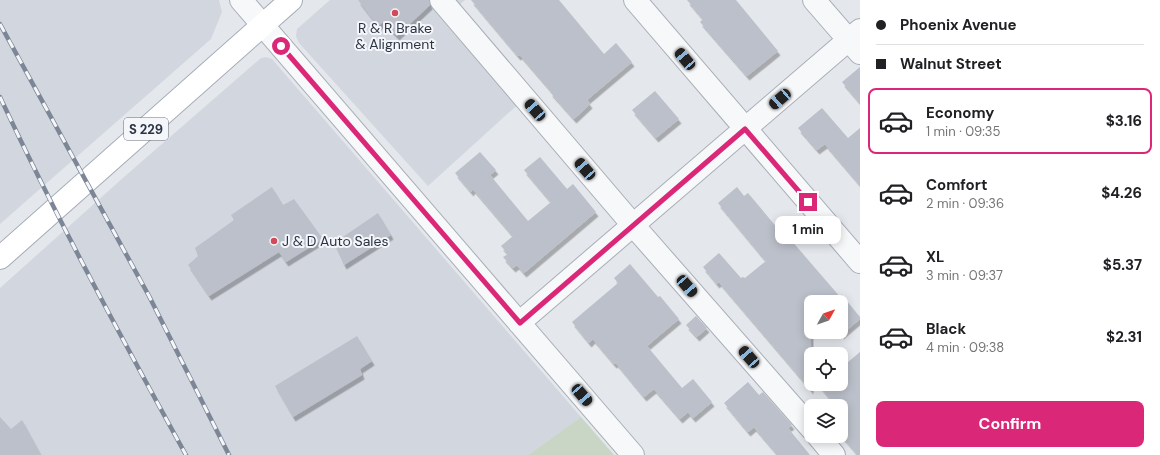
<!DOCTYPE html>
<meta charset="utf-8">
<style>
body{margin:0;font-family:"DM Sans",sans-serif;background:#f2f2f2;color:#202124;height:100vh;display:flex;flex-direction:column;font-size:15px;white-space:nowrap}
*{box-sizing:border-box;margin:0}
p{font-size:13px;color:#757577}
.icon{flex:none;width:22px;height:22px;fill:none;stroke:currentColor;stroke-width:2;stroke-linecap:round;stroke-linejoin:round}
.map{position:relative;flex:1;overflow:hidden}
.side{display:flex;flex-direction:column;background:#fff;width:300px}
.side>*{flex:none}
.hud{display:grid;align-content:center;height:88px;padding:0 16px;background:#fff}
.needle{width:26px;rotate:50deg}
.fabs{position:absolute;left:804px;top:295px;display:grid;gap:8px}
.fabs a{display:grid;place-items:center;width:44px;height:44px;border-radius:8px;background:#fff;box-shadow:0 2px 10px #0003;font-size:20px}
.end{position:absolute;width:18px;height:18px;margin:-9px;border:5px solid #db2777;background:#fff;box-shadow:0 0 0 2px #fff}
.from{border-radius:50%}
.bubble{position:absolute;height:28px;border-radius:8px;background:#fff;box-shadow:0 2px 10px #0003;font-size:13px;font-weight:700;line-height:28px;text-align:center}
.car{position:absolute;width:12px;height:24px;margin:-12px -6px;border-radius:5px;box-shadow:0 0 3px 1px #0007;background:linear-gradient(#222 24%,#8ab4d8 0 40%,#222 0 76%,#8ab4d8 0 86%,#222 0)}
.hud b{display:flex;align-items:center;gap:14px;height:38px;font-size:15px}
.hud b+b{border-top:1px solid #e0e0e0}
.hud i{width:10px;height:10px;background:#202124}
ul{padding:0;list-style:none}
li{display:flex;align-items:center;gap:12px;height:66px;margin:0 8px 6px;padding:0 8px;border:2px solid transparent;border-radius:8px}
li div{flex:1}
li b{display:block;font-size:15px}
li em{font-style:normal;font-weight:700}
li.on{border-color:#db2777}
li>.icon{width:36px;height:36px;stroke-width:1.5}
.cta{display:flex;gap:8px;margin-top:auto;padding:8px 16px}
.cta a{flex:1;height:46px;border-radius:8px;background:#db2777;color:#fff;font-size:16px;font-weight:700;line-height:46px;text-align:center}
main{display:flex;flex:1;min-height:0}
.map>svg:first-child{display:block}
.built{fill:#d2d6de}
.green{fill:#c9d6c5}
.building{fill:#bbc0ca;filter:url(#shadow)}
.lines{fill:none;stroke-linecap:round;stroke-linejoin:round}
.minor-casing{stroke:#a9aeb7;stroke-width:24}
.major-casing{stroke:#a3abb8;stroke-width:24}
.minor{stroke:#f7f8fa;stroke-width:22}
.major{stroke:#fff;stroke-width:22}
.rail-casing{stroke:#7d8696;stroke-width:4.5}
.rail{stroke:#f4f6f9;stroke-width:3;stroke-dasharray:9;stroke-linecap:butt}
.route{stroke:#db2777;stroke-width:5}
.poi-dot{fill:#d1495b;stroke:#f4f6f9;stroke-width:1.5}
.labels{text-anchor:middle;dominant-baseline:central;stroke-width:4;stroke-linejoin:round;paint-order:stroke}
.shield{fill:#f4f6f9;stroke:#676e7b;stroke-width:1}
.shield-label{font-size:13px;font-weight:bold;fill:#2b3445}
.poi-label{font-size:14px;fill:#2b3445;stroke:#f4f6f9}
</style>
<main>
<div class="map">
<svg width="860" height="455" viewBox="0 0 860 455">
<defs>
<filter id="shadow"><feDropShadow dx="2.5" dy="4.5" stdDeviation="0" flood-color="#0004"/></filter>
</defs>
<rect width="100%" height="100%" fill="#e4e7ec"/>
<!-- built -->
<path class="built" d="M0,0h219l3,12 -11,27 -211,185z
M330,0h135l-14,12 74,86 -97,88 -129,-143 -3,-7 1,-7z
M266,57l6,2 309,358 -53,38h-528v-167l124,-111 137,-119z"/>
<!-- green -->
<path class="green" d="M581,417l33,38h-86z"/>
<!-- building -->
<path class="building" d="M358,0h71l1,5 -33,31 -14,-14 -5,4z
M471,0h88l45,54 12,-11 16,19 -45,38 3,4 -16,15 -24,-27 1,-1 -31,-36 -2,1z
M687,0h49l42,51 -31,25 -47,-54 3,-3z
M860,67v36l-18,-21z
M655,91l24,28 -23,19 -24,-28z
M822,108l26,30 12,-10v57l-35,-41 -8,6 -19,-22z
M480,152l16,18 -6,5 38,46 23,-19 -27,-32 16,-13 27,32 6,-5 23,28 -72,61 -7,-8 -4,3 -10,-11 5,-3 -7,-8 12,-10 -40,-47 -2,3 -16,-19z
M272,187l11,18 11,-6 29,40 -37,23 -7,-10 -70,44 -21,-31 10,-9 -3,-8 39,-28 -3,-5z
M737,187l7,9 4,-3 41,49 2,-2 50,58v-4l19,23v2l-19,16v-33h-30v88l-92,-108 -2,2 -14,-17 16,-14 22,25 2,-1 2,1 21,-17 -48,-58z
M378,213l13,22 -47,30 -10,-22z
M630,264l28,33 2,-1 19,23 -32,27 35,42 11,-9 19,23 -19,16 -5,-6 -8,7 -26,-30 -10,8 -28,-34 -2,1 -21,-25 -4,4 -17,-21 46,-39 -4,-5z
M696,316l11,12 -10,9 -11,-12z
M357,336l15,25 -12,8 2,6 -69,42 -18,-31z
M860,352v103h-2l-17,-20v-29h-5l-18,-22h23v-16z
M748,382l11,13 4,-3 29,33 -4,3 22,27h-32l-24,-28 -6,5 -24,-29z
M0,417l11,12 11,-9 19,35h-41z"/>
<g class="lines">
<defs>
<path id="minor" d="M241,0l392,455
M441,0l192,225 178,203
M635,0l225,262
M814,0l46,53
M519,323l341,-293
M818,436l16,19"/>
<path id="major" d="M0,258l291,-258"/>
</defs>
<!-- minor casing -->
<use href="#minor" class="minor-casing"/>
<!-- major casing -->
<use href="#major" class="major-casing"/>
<!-- minor -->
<use href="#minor" class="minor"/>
<!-- major -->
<use href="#major" class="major"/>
<defs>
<path id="rail" d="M0,24l149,272 80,159
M0,97c57,122 121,240 186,358"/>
</defs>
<!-- rail casing -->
<use href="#rail" class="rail-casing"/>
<!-- rail -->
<use href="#rail" class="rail"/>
</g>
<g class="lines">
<!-- route -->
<path class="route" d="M281,46l239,277 225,-194 63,73"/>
</g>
<!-- markers -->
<g class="poi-dot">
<circle cx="395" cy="13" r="4"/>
<circle cx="274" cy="241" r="4"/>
</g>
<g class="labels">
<!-- shield labels -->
<rect class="shield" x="124" y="118" width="44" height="22" rx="3"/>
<g class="shield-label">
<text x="146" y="129">S 229</text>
</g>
<!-- poi labels -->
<g class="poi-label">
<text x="395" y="28">R &amp; R Brake<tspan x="395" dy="16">&amp; Alignment</tspan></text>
<text x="282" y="241" text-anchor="start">J &amp; D Auto Sales</text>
</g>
</g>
</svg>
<div class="fabs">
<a><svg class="needle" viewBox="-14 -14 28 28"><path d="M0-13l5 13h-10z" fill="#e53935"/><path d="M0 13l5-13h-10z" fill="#757577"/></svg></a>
<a><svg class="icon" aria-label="locate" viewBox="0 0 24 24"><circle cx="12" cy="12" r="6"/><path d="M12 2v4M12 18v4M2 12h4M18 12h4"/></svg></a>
<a><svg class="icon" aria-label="layers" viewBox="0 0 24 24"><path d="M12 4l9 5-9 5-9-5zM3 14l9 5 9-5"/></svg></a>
</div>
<i class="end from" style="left:281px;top:46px"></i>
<i class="end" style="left:808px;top:202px"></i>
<div class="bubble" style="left:775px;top:216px;width:66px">1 min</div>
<i class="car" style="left:685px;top:59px;rotate:320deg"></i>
<i class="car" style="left:780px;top:99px;rotate:229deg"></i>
<i class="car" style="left:535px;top:110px;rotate:319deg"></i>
<i class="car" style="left:585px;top:169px;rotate:319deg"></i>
<i class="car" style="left:687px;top:286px;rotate:139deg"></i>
<i class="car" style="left:749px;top:357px;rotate:319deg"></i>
<i class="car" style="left:582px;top:395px;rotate:139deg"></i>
</div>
<section class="side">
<div class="hud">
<b><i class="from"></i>Phoenix Avenue</b>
<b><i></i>Walnut Street</b>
</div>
<ul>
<li class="on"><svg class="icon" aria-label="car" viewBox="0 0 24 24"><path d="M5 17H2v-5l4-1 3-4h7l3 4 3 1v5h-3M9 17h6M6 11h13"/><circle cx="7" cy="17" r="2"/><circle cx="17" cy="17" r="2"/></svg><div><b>Economy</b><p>1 min · 09:35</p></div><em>$3.16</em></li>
<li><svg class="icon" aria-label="car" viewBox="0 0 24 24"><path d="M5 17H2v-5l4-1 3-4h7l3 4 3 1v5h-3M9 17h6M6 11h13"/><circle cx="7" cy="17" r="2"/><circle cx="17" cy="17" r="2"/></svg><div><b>Comfort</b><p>2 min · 09:36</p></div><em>$4.26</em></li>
<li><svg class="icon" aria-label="car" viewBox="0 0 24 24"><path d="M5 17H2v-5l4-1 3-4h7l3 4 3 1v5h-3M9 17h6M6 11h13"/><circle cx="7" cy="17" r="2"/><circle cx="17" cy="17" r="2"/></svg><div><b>XL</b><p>3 min · 09:37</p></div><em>$5.37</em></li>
<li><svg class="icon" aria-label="car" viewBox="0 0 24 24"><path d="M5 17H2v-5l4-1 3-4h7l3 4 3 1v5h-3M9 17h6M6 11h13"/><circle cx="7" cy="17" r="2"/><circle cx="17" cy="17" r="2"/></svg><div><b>Black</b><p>4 min · 09:38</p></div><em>$2.31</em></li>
</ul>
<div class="cta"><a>Confirm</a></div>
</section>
</main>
